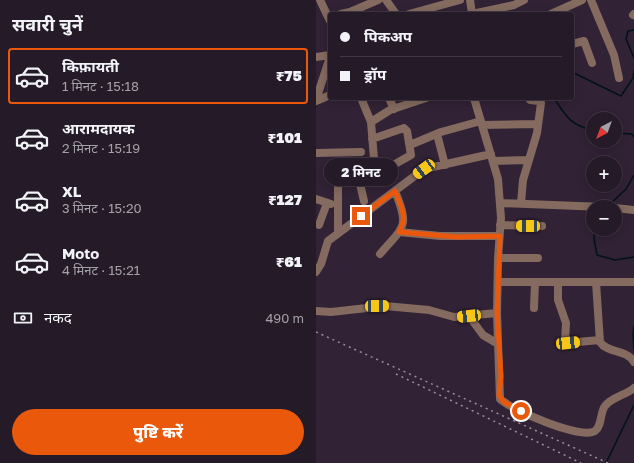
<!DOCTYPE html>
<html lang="hi">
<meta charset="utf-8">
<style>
body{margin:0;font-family:"Golos Text","Noto Sans Devanagari",sans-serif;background:#312734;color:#f1f3f6;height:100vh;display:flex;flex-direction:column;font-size:15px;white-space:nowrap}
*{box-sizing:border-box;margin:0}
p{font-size:13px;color:#a3a1a8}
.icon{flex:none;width:22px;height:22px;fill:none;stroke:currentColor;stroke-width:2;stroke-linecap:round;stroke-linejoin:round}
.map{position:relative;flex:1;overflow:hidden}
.panel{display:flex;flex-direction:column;background:#251a28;width:316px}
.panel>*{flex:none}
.top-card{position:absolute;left:12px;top:12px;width:246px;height:88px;border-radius:4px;box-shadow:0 2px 10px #0003,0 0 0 1px #423845;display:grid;align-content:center;height:88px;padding:0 12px;background:#251a28}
.needle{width:26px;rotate:221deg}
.buttons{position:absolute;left:270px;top:112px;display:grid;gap:8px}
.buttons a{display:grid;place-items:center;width:36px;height:36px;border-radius:50%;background:#251a28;box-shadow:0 2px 10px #0003,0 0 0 1px #423845;font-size:20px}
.end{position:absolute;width:18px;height:18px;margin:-9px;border:5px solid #ea580c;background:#fff;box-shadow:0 0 0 2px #fff}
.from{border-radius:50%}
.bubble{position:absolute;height:28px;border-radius:14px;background:#251a28;box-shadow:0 2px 10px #0003,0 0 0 1px #423845;font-size:13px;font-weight:800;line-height:28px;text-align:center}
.car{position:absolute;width:12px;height:24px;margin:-12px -6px;border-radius:5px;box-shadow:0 0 3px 1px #0007;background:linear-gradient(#f5c518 24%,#345 0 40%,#f5c518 0 76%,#345 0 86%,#f5c518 0)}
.top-card b{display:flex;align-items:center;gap:14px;height:38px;font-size:15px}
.top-card b+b{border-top:1px solid #423845}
.top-card i{width:10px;height:10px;background:#f1f3f6}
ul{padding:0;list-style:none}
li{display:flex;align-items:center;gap:12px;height:56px;margin:0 8px 6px;padding:0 4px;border:2px solid transparent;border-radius:4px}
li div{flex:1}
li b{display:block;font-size:15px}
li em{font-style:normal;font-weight:800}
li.selected{border-color:#ea580c}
li>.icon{width:36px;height:36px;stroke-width:1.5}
h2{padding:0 12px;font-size:18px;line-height:48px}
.pay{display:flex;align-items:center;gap:10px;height:44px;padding:0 12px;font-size:15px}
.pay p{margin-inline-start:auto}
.button{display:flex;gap:8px;margin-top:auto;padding:8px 12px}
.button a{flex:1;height:46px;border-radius:24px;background:#ea580c;color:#fff;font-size:16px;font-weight:800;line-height:46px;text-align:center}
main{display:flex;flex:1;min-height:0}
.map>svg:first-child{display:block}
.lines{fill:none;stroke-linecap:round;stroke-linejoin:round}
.stream{stroke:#001319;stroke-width:1.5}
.minor{stroke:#846a5f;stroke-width:8}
.rail{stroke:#9b8e9d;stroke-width:1.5;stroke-dasharray:2 4;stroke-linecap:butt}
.route{stroke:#ea580c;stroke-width:5}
</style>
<main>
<section class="panel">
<h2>सवारी चुनें</h2>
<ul>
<li class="selected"><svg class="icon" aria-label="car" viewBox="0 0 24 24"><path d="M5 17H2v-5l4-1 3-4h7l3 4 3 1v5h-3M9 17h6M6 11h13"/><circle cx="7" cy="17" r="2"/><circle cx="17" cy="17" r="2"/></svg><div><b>किफ़ायती</b><p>1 मिनट · 15:18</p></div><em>₹75</em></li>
<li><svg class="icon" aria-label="car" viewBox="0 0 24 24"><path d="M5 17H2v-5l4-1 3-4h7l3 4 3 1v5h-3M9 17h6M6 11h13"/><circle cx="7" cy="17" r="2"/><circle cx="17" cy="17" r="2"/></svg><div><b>आरामदायक</b><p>2 मिनट · 15:19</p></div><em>₹101</em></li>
<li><svg class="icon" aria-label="car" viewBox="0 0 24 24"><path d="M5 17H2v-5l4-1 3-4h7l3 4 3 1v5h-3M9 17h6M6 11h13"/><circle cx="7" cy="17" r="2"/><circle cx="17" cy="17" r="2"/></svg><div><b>XL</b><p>3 मिनट · 15:20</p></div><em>₹127</em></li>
<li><svg class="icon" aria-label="car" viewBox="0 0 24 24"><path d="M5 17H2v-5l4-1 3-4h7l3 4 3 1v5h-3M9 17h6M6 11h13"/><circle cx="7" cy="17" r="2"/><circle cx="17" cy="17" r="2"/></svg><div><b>Moto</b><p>4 मिनट · 15:21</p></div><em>₹61</em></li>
</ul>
<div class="pay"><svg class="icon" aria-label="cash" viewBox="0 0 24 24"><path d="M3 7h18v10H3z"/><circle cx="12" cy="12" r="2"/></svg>नकद<p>490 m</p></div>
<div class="button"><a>पुष्टि करें</a></div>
</section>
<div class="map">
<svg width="318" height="463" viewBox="0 0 318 463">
<rect width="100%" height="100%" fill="#312235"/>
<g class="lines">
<!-- stream -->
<path class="stream" d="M318,30l-6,1 -2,8 8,19
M256,72l49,24 12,-18 1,-7
M238,98c12,18 17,28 39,32
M299,133l17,1 2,3
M291,207l19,-18 8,-14
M279,229l-1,10 3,16 18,5 19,-3
M318,326l-1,9 1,14
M290,463l28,-58"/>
<!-- minor -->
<path class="minor" d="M4,0l10,21
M70,0l10,14
M154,0l2,14 42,-9 10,-5
M275,0l23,55 5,23
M25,14l9,-2 28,-12
M93,14l51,-14
M235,14l31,-14
M317,15l1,-1
M256,44l12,-3 8,22
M0,57l14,-2
M45,98l10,24 3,37
M73,98l5,11
M158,98l24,81 3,39 -3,40 -1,55 3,86c12,11 81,41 95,32 7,-5 5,-19 10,-25 7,-9 21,-11 29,-18
M0,100l14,-43
M0,101l14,-6
M55,122l19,-12 36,-12
M166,125l56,-1
M121,134l8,31
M94,145l31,-13 40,-11
M0,153l45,-1
M177,161l36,-1
M22,185v48
M0,199l15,5
M48,201l-4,-17 51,-29 -4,-24 -3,-3 -32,11
M184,203l104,4
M205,203l2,-23 14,-47 4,-30 -2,-2 -9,-1 -1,-2
M299,208l19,2
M3,225l8,-22
M184,225l42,1
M83,232l41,4h59
M64,254c24,-28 30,-26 15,-63
M182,258h40
M0,272l5,-8 7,-23 96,-72 67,-15
M182,282h136
M242,282v18l8,23 -1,19 3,1 31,-3
M280,282l4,60c8,12 27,7 34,20
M218,308l1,-26
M0,311l15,1 54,-6 44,4 25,7 43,-4
M153,316l14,19 15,9"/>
<!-- rail -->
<path class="rail" d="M0,332l292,131
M80,374l185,89"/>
</g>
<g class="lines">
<!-- route -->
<path class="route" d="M45,216l34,-25c6,15 13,26 4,41l58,5 43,-1 -3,77 4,63 -2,19 5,7 17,9"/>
</g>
</svg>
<div class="buttons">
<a><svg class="needle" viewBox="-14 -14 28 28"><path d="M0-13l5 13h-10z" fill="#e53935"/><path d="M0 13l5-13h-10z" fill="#a3a1a8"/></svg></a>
<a>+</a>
<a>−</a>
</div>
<i class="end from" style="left:205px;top:411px"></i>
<i class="end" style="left:45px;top:216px"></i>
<div class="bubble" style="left:8px;top:158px;width:74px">2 मिनट</div>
<i class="car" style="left:108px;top:169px;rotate:234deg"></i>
<i class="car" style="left:212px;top:226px;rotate:271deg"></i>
<i class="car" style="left:61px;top:306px;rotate:89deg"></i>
<i class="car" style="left:153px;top:316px;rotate:264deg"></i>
<i class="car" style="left:252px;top:343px;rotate:84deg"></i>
<div class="top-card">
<b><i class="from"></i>पिकअप</b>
<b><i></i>ड्रॉप</b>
</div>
</div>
</main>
